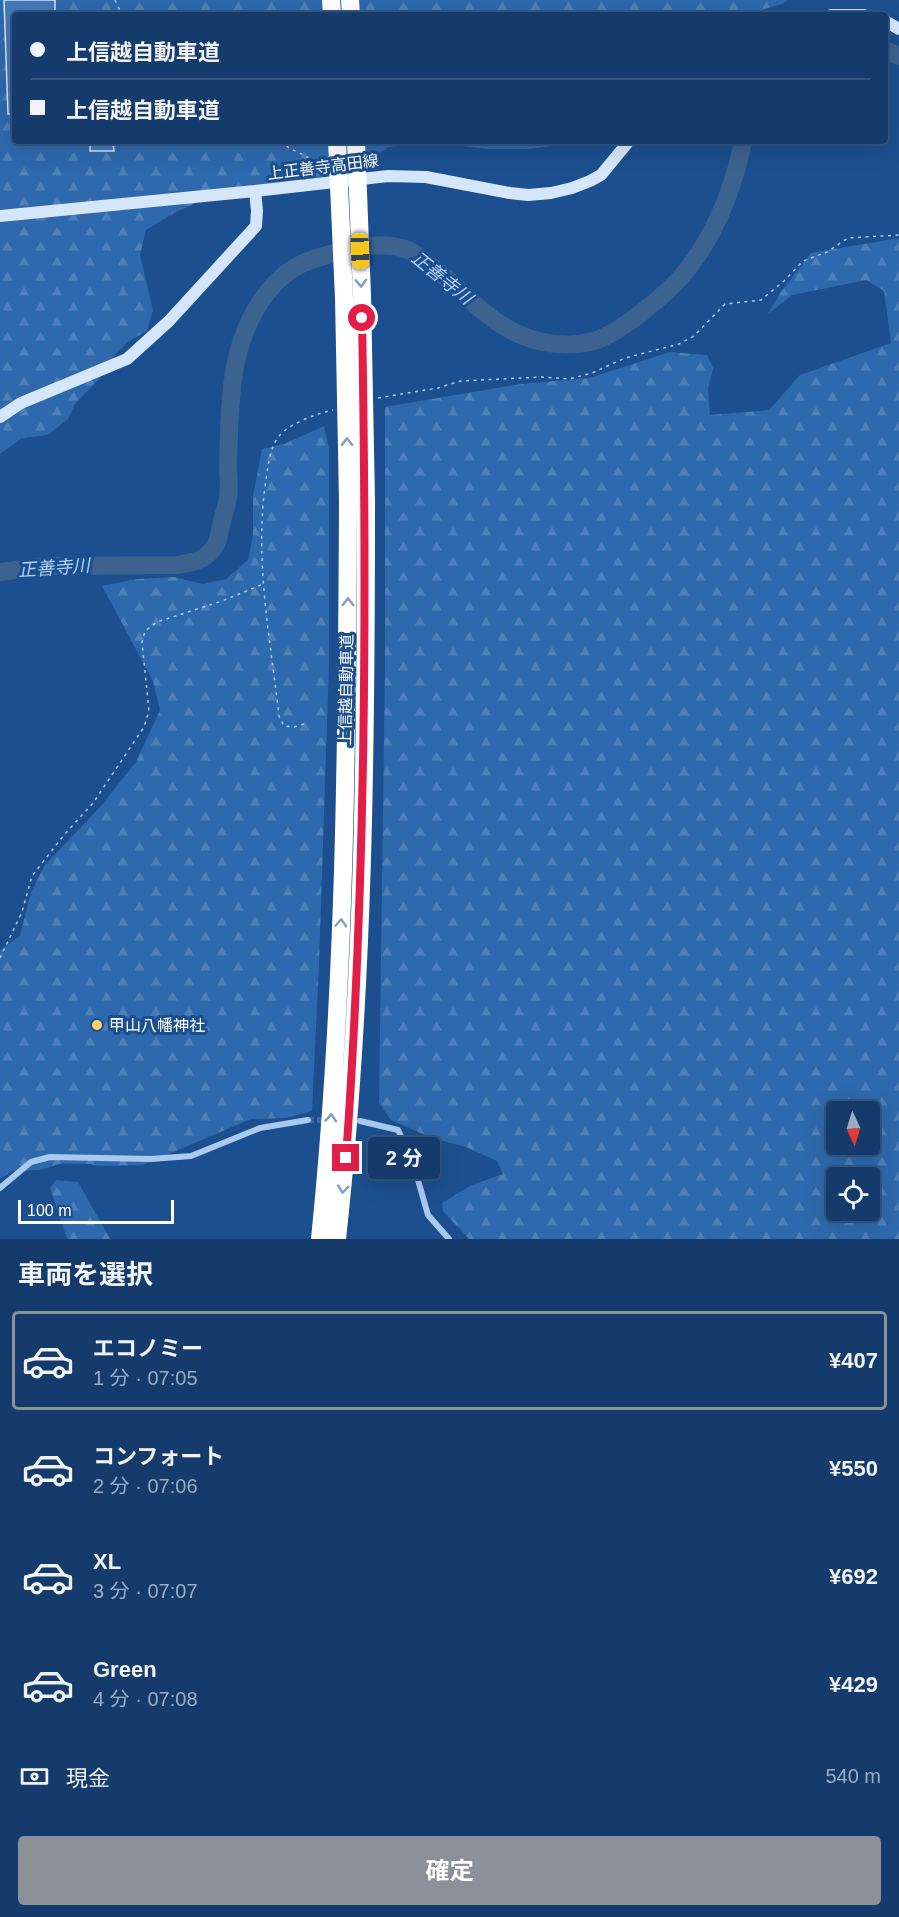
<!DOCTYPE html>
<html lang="ja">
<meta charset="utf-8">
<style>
body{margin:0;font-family:Helvetica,"Noto Sans JP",sans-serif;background:#1d4271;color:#f1f3f6;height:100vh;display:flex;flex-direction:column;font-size:22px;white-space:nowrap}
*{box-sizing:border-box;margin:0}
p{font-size:20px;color:#9dadc1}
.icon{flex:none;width:33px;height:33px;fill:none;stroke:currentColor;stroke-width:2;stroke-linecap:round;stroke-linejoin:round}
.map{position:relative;height:1239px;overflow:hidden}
.side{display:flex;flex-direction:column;background:#143b6b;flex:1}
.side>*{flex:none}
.hud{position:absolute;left:12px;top:12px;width:876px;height:132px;border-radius:6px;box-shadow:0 6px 24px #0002,0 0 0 2px #33557e;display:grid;align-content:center;height:132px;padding:0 18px;background:#143b6b}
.needle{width:39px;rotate:176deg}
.controls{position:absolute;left:826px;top:1101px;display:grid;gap:12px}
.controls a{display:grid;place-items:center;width:54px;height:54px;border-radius:6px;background:#143b6b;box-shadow:0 6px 24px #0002,0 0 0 2px #33557e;font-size:30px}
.scale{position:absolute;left:18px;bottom:15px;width:156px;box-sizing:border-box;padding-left:6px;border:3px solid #fff;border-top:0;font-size:16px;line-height:21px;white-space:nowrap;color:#fff;-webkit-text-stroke:4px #1b4f8f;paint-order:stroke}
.end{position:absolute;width:27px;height:27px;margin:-14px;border:8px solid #e11d48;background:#fff;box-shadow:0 0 0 3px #fff}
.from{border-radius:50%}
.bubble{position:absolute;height:42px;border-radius:6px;background:#143b6b;box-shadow:0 6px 24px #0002,0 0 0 2px #33557e;font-size:20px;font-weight:700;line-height:42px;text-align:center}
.car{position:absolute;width:18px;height:36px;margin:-18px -9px;border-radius:8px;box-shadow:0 0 4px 2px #0007;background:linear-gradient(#f5c518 24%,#345 0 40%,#f5c518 0 76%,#345 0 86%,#f5c518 0)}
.hud b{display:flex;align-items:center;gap:21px;height:57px;font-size:22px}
.hud b+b{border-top:2px solid #33557e}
.hud i{width:15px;height:15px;background:#f1f3f6}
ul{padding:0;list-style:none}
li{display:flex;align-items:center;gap:18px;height:99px;margin:0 12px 9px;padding:0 6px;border:3px solid transparent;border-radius:6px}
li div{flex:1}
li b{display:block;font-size:22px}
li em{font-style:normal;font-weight:700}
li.current{border-color:#8c9099}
li>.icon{width:54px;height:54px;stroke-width:1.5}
h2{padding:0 18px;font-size:27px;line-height:72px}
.pay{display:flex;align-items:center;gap:15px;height:66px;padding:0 18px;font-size:22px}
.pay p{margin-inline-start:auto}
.action{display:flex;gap:12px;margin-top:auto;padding:12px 18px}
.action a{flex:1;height:69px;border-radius:6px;background:#8c9099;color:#fff;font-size:24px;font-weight:700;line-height:69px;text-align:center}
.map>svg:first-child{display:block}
.forest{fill:url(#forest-firs);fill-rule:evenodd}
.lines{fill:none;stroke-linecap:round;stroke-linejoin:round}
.river{stroke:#3c6290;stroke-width:18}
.building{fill:#4478b7;stroke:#cfe3fa;stroke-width:1.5}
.street-tunnel{stroke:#3d69a0;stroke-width:6;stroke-dasharray:6 3;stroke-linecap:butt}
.path{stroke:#a9c9ee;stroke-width:1.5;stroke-dasharray:3 4.5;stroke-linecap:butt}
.street{stroke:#a9c9ee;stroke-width:6}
.secondary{stroke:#d6e6fa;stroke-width:12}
.highway{stroke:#fff;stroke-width:18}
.highway-bridge{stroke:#fff;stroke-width:18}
.oneway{stroke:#829ec1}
.route{stroke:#e11d48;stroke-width:8}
.poi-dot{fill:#ffd166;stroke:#1b4f8f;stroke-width:2}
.labels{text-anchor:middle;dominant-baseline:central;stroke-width:6;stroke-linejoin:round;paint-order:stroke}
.street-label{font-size:16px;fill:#fff;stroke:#1b4f8f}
.poi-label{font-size:16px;fill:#fff;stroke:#1b4f8f;text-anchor:start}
.water-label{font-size:18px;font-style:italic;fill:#b5d3f5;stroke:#1b4f8f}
</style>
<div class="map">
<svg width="899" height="1239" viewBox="0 0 899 1239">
<defs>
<pattern id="forest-firs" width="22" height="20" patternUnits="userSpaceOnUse" patternTransform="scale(1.5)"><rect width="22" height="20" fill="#2e69ad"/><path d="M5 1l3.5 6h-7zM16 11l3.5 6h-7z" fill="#4d80b9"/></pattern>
</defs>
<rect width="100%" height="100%" fill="#1b4f8f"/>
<!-- forest -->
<path class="forest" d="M0,0h788l-6,4 -38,11h-729v126h557l-11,4 -33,4h-40l-62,-7 -38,5 -34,26 -32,7 -122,21 -26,12 -28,17 -6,25 13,55 -6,21 -18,10 -12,11 -18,27 -24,25 -7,15 -20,16 -26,3 -22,16z
M899,238v1001h-430l-26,-28 -1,-8 30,-18 31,-11 -6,-13 -31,-14 -34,-9 -41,-18 -12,-17 6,-436v-260l136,-23 68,-6 81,-26 37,3 6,13 -5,21 2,26 59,-5 31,-35 91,-32 -7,-52 -18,-11 -74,15 -24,19 13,-22 30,-39zM837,1112h33v32h-33zM837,1178h33v32h-33z
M324,426l5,23v216l-10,299 -7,147 -26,7 -35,1 -108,46 -45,1 -8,-2h-31l-19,6 -28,1 -12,8v-229l20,-14 11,-44 14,-27 56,-59 35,-44 24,-52 -7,-29 -51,-95 35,-7 37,-2 29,7 23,-5 22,-19 5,-25v-39l9,-47 22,-5z
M56,1180l22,2 32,57h-43l-17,-51z"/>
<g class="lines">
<!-- river -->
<path class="river" d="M885,50l14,6
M0,572l49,-6 128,-1c11,-2 23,-3 31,-11 11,-9 11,-21 14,-33 2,-8 5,-16 6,-23 2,-11 0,-23 0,-33 2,-59 0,-119 36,-168 12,-17 27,-30 47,-37 30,-9 66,-22 97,-10 7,3 13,9 19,13 33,23 52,52 89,70 24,11 52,15 78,8 29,-9 82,-54 99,-79 25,-35 42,-79 50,-121"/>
</g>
<!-- building -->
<path class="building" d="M4,0h51v15h-40v99h-7z
M90,141h23l1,10h-24z"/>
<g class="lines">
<!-- street-tunnel -->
<path class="street-tunnel" d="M308,1120h21"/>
<!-- path -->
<path class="path" d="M115,0l7,15
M281,141l8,7 17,8 16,14 1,2
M378,398l60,-10 22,-7 82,-4 27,2 23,-6 33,-15 54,-14 15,-8 31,-32 36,-4 23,-19 19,-20 24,-9 21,-14 51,-3
M304,724l-10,3 -10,-1 -5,-10c-9,-80 -25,-157 -13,-237 3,-16 3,-31 14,-44 9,-11 38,-22 53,-25
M0,958l22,-46 10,-36 32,-41 29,-32 51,-76 5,-16 -7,-69 3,-11 12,-9 65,-21 39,-16"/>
<!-- street -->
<path class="street" d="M360,1121l38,9 14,29 16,56 21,24
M0,1188l31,-26 19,-5 101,2 40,-3 69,-28 48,-8"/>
<!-- secondary -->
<path class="secondary" d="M831,15h33
M885,21l14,8
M0,216l255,-25 133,-15 38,1 84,16 18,2 23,-2 21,-5 18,-7 11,-6 28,-34
M0,417l21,-14 106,-44 42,-38 87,-95 1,-15 -2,-20"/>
<!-- highway -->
<path class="highway" d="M331,0l1,15
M350,0l1,15
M320,1239c25,-245 27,-492 28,-739
M337,1239c27,-245 29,-492 29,-738"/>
<!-- highway-bridge -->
<path class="highway-bridge" d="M337,141l7,157 4,202
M356,141l6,154 4,206"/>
</g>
<!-- one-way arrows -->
<defs><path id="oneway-chevron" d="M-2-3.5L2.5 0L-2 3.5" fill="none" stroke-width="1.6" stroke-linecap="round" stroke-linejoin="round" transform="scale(1.5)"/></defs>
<g class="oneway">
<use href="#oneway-chevron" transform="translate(361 283) rotate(88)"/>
<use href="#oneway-chevron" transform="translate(347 442) rotate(-91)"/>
<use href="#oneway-chevron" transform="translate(348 602) rotate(-90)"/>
<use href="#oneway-chevron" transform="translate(341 923) rotate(-87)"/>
<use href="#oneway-chevron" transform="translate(331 1118) rotate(-86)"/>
<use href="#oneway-chevron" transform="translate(343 1189) rotate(96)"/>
</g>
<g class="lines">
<!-- route -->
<path class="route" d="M346,1158c20,-280 21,-559 16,-840"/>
</g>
<!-- markers -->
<circle class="poi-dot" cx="97" cy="1025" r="6"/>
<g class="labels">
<!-- street labels -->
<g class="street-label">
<text transform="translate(323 167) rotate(-7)">上正善寺高田線</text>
<text transform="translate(346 690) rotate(-89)">上信越自動車道</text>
</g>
<!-- poi labels -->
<g class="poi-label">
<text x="109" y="1025">甲山八幡神社</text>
</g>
<!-- water labels -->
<g class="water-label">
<text transform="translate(442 278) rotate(39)">正善寺川</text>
<text transform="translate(54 568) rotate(-4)">正善寺川</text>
</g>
</g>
</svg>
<div class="controls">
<a><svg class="needle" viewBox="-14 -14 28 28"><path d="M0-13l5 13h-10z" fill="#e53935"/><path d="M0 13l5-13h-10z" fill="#9dadc1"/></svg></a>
<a><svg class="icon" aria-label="locate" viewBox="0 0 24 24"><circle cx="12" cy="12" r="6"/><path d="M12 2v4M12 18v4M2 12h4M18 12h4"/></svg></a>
</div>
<div class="scale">100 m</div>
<i class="end from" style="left:362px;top:318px"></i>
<i class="end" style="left:346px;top:1158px"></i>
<div class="bubble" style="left:368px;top:1137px;width:72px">2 分</div>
<i class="car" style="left:360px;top:251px;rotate:178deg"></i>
<div class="hud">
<b><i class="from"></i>上信越自動車道</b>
<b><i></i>上信越自動車道</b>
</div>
</div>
<section class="side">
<h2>車両を選択</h2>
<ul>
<li class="current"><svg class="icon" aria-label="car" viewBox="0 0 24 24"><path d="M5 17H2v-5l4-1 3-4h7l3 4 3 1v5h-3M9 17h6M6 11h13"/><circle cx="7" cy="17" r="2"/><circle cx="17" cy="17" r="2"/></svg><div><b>エコノミー</b><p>1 分 · 07:05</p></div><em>¥407</em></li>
<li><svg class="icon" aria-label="car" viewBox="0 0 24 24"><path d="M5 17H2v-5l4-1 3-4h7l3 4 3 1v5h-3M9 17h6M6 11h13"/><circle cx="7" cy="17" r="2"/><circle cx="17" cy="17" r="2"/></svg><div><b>コンフォート</b><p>2 分 · 07:06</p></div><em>¥550</em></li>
<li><svg class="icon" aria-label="car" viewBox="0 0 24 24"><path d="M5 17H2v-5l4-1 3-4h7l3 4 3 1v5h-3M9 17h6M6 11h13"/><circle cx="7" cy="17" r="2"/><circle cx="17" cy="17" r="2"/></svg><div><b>XL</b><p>3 分 · 07:07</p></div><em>¥692</em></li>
<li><svg class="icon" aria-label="car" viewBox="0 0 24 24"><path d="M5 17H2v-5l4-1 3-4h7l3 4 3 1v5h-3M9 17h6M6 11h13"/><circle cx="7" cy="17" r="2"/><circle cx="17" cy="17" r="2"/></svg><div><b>Green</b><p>4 分 · 07:08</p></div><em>¥429</em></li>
</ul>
<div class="pay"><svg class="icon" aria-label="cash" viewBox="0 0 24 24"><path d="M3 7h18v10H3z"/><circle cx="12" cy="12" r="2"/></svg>現金<p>540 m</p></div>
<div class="action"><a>確定</a></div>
</section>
